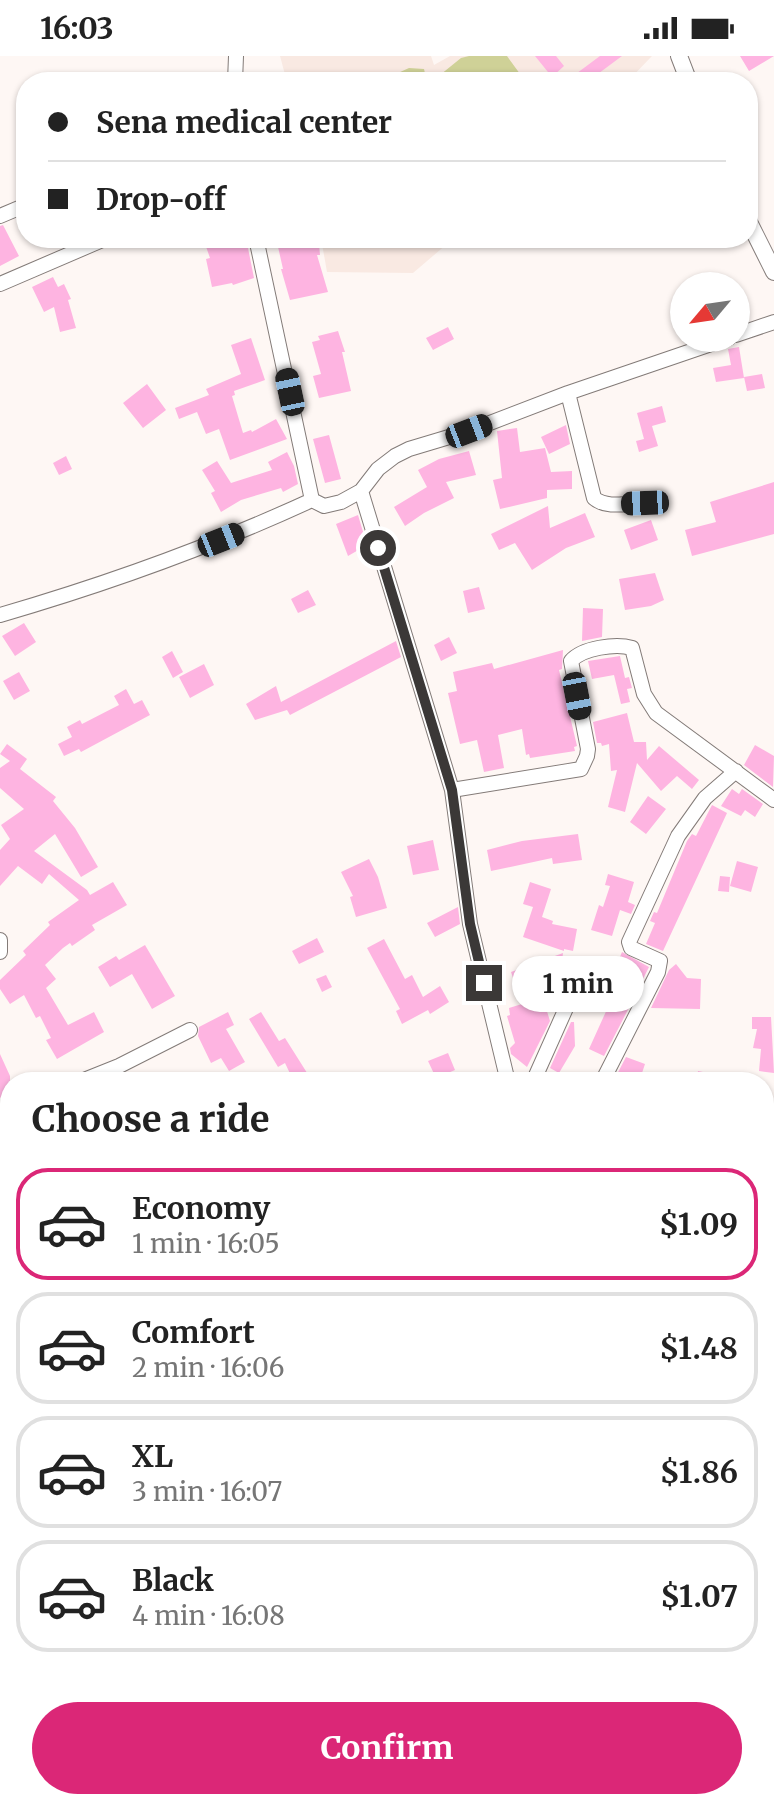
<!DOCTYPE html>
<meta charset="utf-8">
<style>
body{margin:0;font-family:Merriweather,serif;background:#f2f2f2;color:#222;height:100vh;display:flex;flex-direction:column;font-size:30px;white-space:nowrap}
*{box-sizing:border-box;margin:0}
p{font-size:26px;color:#767676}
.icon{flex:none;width:44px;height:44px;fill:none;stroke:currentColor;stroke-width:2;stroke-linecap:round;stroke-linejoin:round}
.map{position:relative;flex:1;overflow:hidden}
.side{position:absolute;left:0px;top:1016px;width:774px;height:738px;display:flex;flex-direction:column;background:#fff;border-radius:32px 32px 0 0;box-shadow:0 2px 6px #0004}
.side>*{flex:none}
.banner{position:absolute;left:16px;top:16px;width:742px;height:176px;border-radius:32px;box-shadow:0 2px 6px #0004;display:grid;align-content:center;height:176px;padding:0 32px;background:#fff}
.needle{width:52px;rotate:241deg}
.fabs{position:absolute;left:670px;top:216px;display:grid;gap:16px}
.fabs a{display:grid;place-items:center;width:80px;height:80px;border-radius:50%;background:#fff;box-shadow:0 2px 6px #0004;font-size:40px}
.end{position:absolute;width:36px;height:36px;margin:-18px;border:10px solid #3b3837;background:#fff;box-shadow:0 0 0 4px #fff}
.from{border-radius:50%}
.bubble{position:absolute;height:56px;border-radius:28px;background:#fff;box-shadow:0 2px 6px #0004;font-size:26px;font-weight:700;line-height:56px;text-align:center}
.car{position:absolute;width:24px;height:48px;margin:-24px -12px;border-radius:10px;box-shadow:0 0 6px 2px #0007;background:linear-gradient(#222 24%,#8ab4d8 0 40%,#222 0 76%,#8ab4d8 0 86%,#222 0)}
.banner b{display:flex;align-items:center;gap:28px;height:76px;font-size:30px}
.banner b+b{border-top:2px solid #e0e0e0}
.banner i{width:20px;height:20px;background:#222}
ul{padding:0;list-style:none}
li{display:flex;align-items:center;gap:24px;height:112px;margin:0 16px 12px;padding:0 16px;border:4px solid #e0e0e0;border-radius:32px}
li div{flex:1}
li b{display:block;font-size:30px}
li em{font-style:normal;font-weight:700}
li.current{border-color:#db2777}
li>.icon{width:72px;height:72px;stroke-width:1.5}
h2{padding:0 32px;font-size:36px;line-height:96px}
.primary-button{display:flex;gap:16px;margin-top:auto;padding:16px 32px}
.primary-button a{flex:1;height:92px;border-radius:48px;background:#db2777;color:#fff;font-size:32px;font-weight:700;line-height:92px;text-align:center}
.status{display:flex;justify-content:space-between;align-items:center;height:56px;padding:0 40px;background:#fff;direction:ltr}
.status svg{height:22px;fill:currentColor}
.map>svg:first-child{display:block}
.built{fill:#f9e9e2}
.green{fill:#cfd197}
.building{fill:#feb4e1}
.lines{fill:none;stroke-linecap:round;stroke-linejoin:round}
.minor-casing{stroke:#837b78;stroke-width:16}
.tertiary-casing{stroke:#837b78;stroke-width:18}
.minor{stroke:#fff;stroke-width:14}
.tertiary{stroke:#fff;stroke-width:16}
.route{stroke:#3b3837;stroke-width:10}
</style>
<div class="status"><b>16:03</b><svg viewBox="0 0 49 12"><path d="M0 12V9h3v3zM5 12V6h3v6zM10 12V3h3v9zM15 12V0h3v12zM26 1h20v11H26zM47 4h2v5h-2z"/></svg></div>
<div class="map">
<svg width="774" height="1753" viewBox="0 0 774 1753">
<rect width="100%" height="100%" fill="#fef7f4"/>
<!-- built -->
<path class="built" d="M280,0h151l3,9 16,-9h202l-25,26h-340z
M321,182h133l-41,35 -86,-1z"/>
<!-- green -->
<path class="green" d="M469,0h38l16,22 -8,4h-79l-1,-3 26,-21z
M409,12l15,1 3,13h-49z"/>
<!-- building -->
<path class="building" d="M535,0h21l8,10 -12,11z
M600,0h22l-35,26h-22z
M740,0h34l-25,15z
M3,169l16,31 -19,10v-40z
M203,182h43l8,40 -21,7 -1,-2 -20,4 -6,-28 4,-1z
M276,182h25l2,8 16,-2 1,11h-3l11,37 -38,8 -9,-31h2z
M53,221l5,10 6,-3 7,15 -3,1 8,28 -16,4 -6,-25 -10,5 -12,-25z
M448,271l6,12 -21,11 -7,-12z
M338,275l7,21h-3l9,39 -32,7 -6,-22 8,-2 -9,-32 8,-2 -2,-4z
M251,282l14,42 -31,11 1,4 -3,1 11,37 8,-3 1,2 24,-13 11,20 -57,21 -11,-31 -13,5 -9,-22 -18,7 -4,-11 34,-13 -3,-6 35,-15 -10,-29z
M739,291l5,31 -28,4 -3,-14 18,-3 -3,-16z
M762,318l3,14 -18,3 -3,-14z
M147,328l19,26 -23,18 -20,-25z
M662,350l4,16 -14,4 6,20 -19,6 -3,-11 8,-2 -7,-26z
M566,369l4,19 -21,10 -8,-17z
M517,372l3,24 25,-4 6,24 21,-1v18l-25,1v8l-47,11 -7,-29 9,-2 -5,-47z
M329,379l12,44 -16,4 -12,-44z
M469,395l7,24 -30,7 8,16 -30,15 -19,13 -11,-19 33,-20 -9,-17 21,-11z
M287,396l7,14 4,18 -15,8 -2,-4 -40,12 -20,12 -10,-19 4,-2 -13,-21 15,-9 14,22 41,-13 -4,-8z
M66,400l6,13 -13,6 -6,-12z
M774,426v52l-82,22 -7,-26 31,-8 -6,-20z
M548,450l2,22 35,-15 10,24 -29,11 -34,22 -17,-27 -16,7 -8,-16z
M358,459l9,30 -19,11 -12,-32z
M651,464l7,20 -27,10 -7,-20z
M655,517l9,27 -13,6 -26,4 -6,-31z
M479,531l6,22 -17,4 -5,-22z
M308,534l8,15 -18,8 -7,-14z
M583,552l20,1 -1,28 -20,4z
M24,567l12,19 -21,14 -13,-20z
M449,581l8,16 -16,8 -7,-16z
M396,585l5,16 -111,58 -3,-5 -32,10 -9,-16 30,-18 5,16z
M563,594l-1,19 -3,1 18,76 -3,1 1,4 -45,7 -1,-4 -3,1 -4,-26 -24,6 6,33 -20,4 -7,-32 -17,4 -12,-51 9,-2 -4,-19 39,-9 2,6z
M172,595l11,21 -10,6 -11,-21z
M620,600l5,22 4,-1 3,11 -5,1 3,13 -9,2 -7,-29 -22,4 -4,-18z
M204,608l10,21 -24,13 -11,-21z
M19,616l11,19 -16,9 -11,-19z
M126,633l8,15 8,-4 8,15 -69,37 -2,-3 -15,7 -6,-12 14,-7 -5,-10 13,-7 2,4 37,-19 -5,-9z
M627,657l7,29h12l1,18 12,-14 40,34 -7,9 -15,-13 -16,15 -24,-28 -12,49 -17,-5 9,-37 -6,1 -2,-27 -7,2 -1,-3h-4l-4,-21z
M7,688l20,15 -7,10 36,28 -3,4 22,27 23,39 -17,10 -26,-43 -21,17 53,39 3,5 23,-13 14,23 -35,20 3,5 -23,16 -2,-3 -7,5 -18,17 11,14 -10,9 22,37 26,-13 10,20 -47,27 -11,-19 5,-2 -11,-22 -4,2 -12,-23 -14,9 -10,-15v-9l26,-25 -3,-4 27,-26 -2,-3 31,-22 -30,-26 -7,10 -24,-18 -18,20v-36l10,-11 -9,-14 23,-16 -24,-21v-20l10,-7 -10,-7z
M755,689l19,11 -1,31 -29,-22z
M732,733l7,5 3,-5 21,15 -8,13 -10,-7 -4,6 -20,-10z
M648,740l18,13 -20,25 -16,-12z
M712,749l15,8 -64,138 -17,-7 9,-21 -5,-2 4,-9 3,1 30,-72 5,-7 4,2z
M578,778l4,26 -29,4 -1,-6 -61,13 -4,-21 35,-9z
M433,784l6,30 -26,5 -6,-29z
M369,803l9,18 9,31 -31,9 -6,-20 3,-1 -12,-24z
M737,805l21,6 -7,25 -21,-6z
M608,818l26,8 -6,20 7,3 -4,9 -11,-4 -8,26 -21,-6 8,-25 4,2 7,-21 -5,-1z
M720,820l10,1 -1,15 -11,-1z
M530,826l21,7 -9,28 11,4 -1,3 25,5 -4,22 -9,-2v2l-41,-14 10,-30 -10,-3z
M458,851l2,17 -25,13 -8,-14z
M317,882l7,14 -25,12 -7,-13z
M384,883l21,40 7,-4 11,22 17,-11 9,16 -19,12 -2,-4 -26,14 -6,-13 4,-2 -33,-61z
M145,889l30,51 -23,13 -20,-35 -22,13 -12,-20 18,-11 3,4z
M622,896l27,15 -9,18 -27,-11z
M563,897l-3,27 -16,-2 4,12 -7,2 9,29 -23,46 -16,-13 -1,-6 5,-5 -8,-27 3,-1 -1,-7 13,-4 -11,-32z
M676,908l11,14 14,1 -1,30 -49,-1 18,-38z
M583,912h13v22l-14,-1z
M326,919l6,12 -10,5 -6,-13z
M613,940l18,8 -27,52 -15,-7z
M228,956l6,13 -8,4 19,33 -16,9 -8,-13 -10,5 -13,-27 1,-9z
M261,956l18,29 6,-3 24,38 -15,6 -9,-19 -7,4 -29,-48z
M752,961h19l3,56 -15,-2 2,-22 -8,-1 4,-19h-5z
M571,966h3l1,24 -16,27 -9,-5z
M448,997l7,17 -19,8 -8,-17z
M0,998l10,22v16l-10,6z
M626,1001l19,7 -6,18h-26z
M698,1015l30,6v5h-32z
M764,1100l10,3v23l-10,-3z
M0,1124l10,10v8l-10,11z
M764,1260l10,8v21l-10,-8z
M10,1273v66l-10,-9v-48z
M774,1570v46l-10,-19v-22z
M774,1670v20l-10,6v-21z"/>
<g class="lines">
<defs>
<path id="minor" d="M235,26l1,-26
M0,160l26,-11
M256,182l56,262
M0,228l107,-46
M736,279l38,-13
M568,337l26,105c12,11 35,5 51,5
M361,435l91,299 18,134 38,158
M0,559c107,-31 210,-68 312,-115l12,6 17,-4 20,-11 17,-22 17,-13 14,-7 60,-18 99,-38 161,-55
M452,734l129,-21 6,-13 1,-7 -17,-88c11,-13 45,-18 61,-13l12,46 12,19 118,87
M0,884v12
M79,1026l40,-16 71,-36
M533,1026l38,-85
M602,1026l56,-110 2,-11 -29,-13 -2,-6 49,-106 27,-38 31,-27
M0,1059l10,-4
M764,1089l10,3
M0,1103l10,11
M0,1256l10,-13
M764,1321l10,3
M764,1539l10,-4
M0,1635l10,44
M25,1744l2,9
M243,1744l7,9
M720,1744l6,9
M96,1753l36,-9
M427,1753l11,-9
M476,1753v-9"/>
<path id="tertiary" d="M679,0l10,26
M748,164l26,52"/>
</defs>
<!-- minor casing -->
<use href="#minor" class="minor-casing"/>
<!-- tertiary casing -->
<use href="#tertiary" class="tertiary-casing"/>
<!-- minor -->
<use href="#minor" class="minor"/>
<!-- tertiary -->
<use href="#tertiary" class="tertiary"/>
</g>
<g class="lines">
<!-- route -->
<path class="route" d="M378,492l74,242 18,134 14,59"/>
</g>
</svg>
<div class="fabs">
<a><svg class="needle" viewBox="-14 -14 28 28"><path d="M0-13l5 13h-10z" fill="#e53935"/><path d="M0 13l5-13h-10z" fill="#767676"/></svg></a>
</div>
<i class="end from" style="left:378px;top:492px"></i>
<i class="end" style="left:484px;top:927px"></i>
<div class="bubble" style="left:512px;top:900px;width:132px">1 min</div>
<i class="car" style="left:290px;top:336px;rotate:348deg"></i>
<i class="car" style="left:469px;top:375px;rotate:69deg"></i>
<i class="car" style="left:645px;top:447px;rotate:268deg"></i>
<i class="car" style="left:221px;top:484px;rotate:68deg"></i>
<i class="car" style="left:577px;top:640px;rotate:169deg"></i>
<div class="banner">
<b><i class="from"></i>Sena medical center</b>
<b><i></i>Drop-off</b>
</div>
<section class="side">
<h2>Choose a ride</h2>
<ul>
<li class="current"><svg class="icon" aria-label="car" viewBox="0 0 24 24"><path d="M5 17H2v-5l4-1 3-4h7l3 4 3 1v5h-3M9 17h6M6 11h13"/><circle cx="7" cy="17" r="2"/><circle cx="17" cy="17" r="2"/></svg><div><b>Economy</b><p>1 min · 16:05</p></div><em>$1.09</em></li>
<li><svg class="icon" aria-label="car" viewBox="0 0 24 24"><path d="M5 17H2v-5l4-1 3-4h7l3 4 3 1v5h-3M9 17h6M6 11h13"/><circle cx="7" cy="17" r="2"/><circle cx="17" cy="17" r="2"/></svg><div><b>Comfort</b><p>2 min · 16:06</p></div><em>$1.48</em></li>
<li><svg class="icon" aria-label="car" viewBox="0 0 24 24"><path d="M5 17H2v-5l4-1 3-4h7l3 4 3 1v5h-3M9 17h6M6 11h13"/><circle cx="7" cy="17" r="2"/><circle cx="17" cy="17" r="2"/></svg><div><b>XL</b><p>3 min · 16:07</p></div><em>$1.86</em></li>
<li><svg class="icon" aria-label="car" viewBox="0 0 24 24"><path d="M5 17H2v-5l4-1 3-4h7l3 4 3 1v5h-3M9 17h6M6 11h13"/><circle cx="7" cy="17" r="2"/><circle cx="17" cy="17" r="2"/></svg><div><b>Black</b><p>4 min · 16:08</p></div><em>$1.07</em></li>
</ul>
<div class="primary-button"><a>Confirm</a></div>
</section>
</div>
